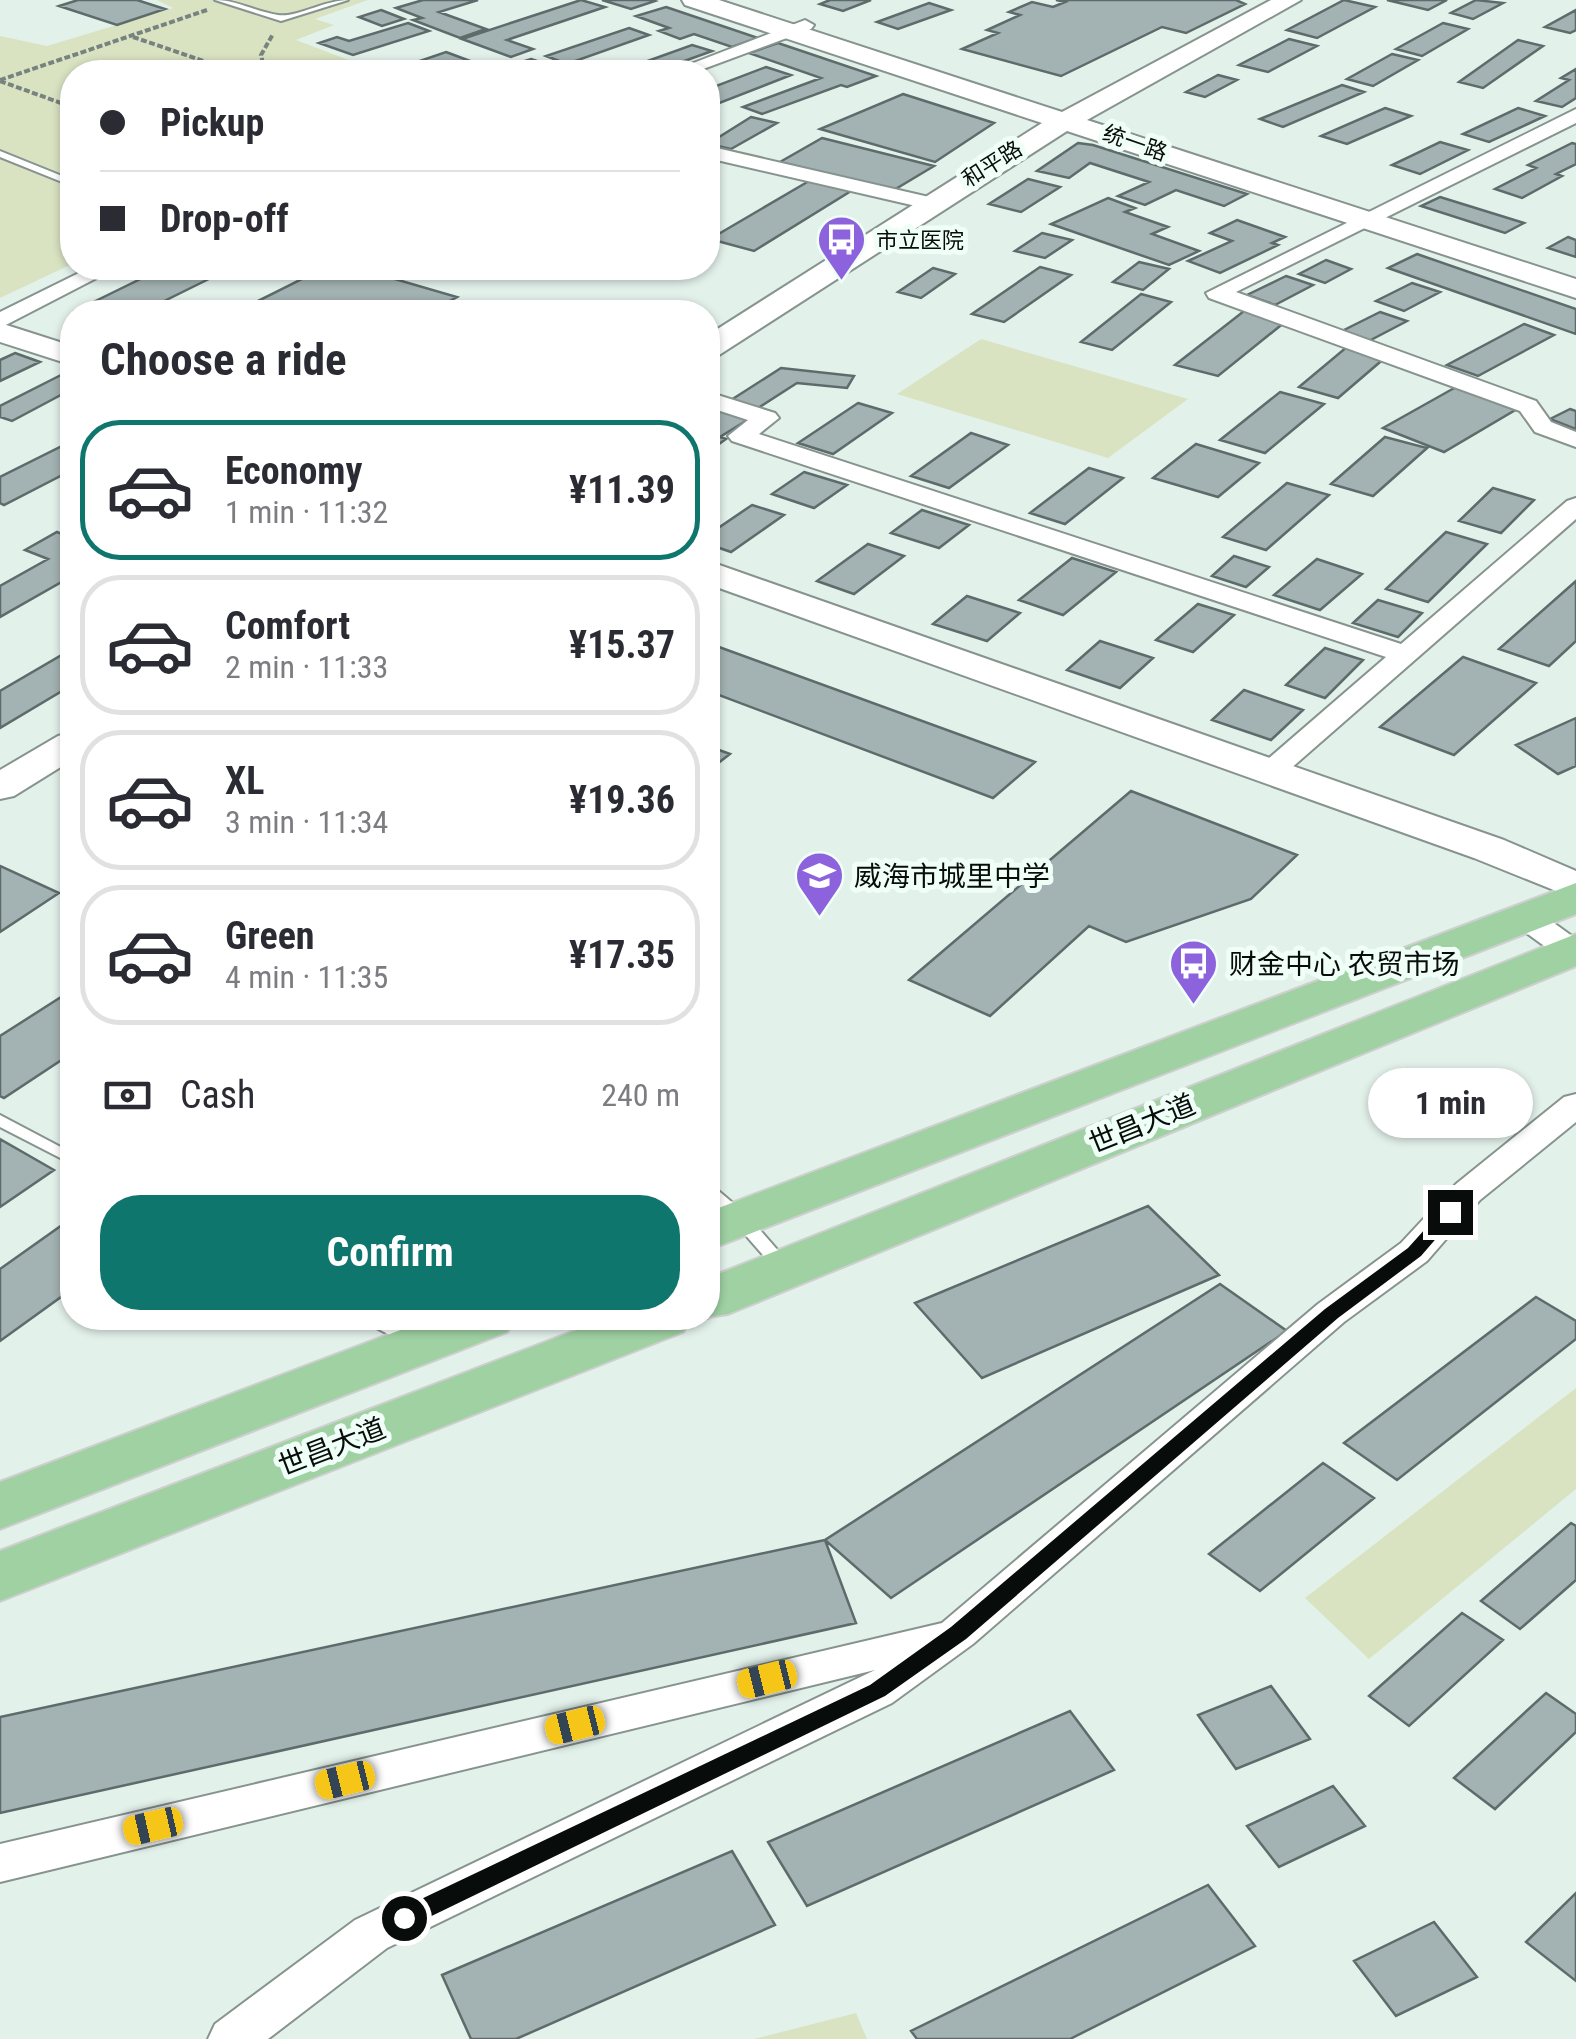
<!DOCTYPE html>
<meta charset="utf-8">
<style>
body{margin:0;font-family:"Roboto Condensed","Noto Sans SC",sans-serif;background:#f2f2f3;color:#2b2b33;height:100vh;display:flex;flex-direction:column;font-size:38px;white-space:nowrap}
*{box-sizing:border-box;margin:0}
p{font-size:32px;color:#7c7c81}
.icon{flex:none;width:55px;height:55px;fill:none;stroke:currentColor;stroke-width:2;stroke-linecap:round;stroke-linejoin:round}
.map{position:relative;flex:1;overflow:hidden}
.details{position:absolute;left:60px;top:300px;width:660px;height:1030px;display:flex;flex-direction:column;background:#fff;border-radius:40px;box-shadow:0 2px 8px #0004}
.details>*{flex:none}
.banner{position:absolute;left:60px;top:60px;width:660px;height:220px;border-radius:40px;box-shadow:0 2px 8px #0004;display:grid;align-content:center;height:220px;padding:0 40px;background:#fff}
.end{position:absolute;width:45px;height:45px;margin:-22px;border:12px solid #080d0b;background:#fff;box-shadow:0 0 0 5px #fff}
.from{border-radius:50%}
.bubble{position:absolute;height:70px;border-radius:35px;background:#fff;box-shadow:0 2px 8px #0004;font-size:32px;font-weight:700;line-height:70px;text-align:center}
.car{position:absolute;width:30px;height:60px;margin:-30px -15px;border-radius:12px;box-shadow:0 0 8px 2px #0007;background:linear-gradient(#f5c518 24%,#345 0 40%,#f5c518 0 76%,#345 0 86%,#f5c518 0)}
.banner b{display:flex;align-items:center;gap:35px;height:95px;font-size:38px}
.banner b+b{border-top:2px solid #e1e1e2}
.banner i{width:25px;height:25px;background:#2b2b33}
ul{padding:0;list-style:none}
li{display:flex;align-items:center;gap:30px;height:140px;margin:0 20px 15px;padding:0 20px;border:5px solid #e1e1e2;border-radius:40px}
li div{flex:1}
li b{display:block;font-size:38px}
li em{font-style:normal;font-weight:700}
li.selected{border-color:#0f766e}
li>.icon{width:90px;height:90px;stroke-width:1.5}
h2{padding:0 40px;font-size:45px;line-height:120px}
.pay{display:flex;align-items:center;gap:25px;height:110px;padding:0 40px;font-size:38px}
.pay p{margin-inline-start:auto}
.primary-button{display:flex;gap:20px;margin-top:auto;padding:20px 40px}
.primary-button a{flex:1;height:115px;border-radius:40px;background:#0f766e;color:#fff;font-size:40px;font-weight:700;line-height:115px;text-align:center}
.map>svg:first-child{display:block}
.green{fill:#d9e3c2}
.building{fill:#a3b2b2;stroke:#5e6b6b;stroke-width:2.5}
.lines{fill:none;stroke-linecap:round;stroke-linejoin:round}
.lane-casing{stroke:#86938e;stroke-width:4}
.street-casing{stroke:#86938e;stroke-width:4}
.secondary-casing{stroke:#86938e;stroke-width:4}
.primary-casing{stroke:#cecfce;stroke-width:4}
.path{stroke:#78827e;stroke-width:4;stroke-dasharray:6 2.5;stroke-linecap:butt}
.lane{fill:#fff;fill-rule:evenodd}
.street{fill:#fff;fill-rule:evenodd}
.secondary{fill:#fff;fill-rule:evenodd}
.primary{fill:#9fd1a3;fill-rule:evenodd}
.route{fill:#080d0b}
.labels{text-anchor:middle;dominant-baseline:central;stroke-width:10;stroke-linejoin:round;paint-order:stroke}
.far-street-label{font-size:22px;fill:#080d0b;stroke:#f0fef8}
.far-poi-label{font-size:22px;fill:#080d0b;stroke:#f0fef8;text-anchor:start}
.poi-label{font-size:28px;fill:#080d0b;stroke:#f0fef8;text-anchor:start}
.street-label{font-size:28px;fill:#080d0b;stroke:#f0fef8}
</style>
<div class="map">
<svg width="1576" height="2039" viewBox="0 0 1576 2039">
<rect width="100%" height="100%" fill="#e3f1eb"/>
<!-- green -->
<path class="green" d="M157,0h211l-53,19 19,6 -38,15 84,32h-308v192l-72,34v-262l47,10 126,-38z
M981,339l207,60 -80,59 -211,-64z
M1576,1388v101l-207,170 -64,-61z
M856,2013l11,26h-113z"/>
<!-- building -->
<path class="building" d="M78,0h59l28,9 -48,16 -58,-19z
M423,0h55l-39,12 47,17 -26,9 -47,-18 9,-2 -26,-10z
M581,0l24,7 -98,33 26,9 -22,8 -49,-18z
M602,0h50l3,1 -24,8z
M830,0h41l-28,11 -23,-7z
M1056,0h180l9,4 -59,29 -24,-6 -101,49 -99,-27 36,-16 -11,-3 33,-15 -11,-3 23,-10 21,5 12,-5z
M1344,0l31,7 -58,31 -30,-8z
M1387,0h60l-19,10z
M1476,0l27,3 -30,16 -22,-6z
M929,3l22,7 -53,19 -21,-7z
M666,7l92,31 -26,9 -38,-13 -14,5 -21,-8 10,-3 -33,-12z
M381,10l23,9 -22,7 -23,-9z
M1576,10v20l-6,3 -25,-6z
M408,23l21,8 -76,24 -34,-12 18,-6 12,4z
M1443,23l25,6 -46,27 -26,-7z
M629,28l20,7 -82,29 -21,-8z
M1289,39l28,7 -49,26 -29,-7z
M1518,40l25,6 -60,42 -24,-6z
M778,43l98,33 -29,11 -6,-2 -79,29 -19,-7 78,-29 -72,-25z
M692,45l20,6 -58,21h-37z
M446,52l32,12 -26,8h-42l-11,-4z
M1392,54l26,6 -45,26 -26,-7z
M531,59l26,9 -13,4h-54z
M766,67l25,8 -74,29 -9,-4v-11z
M1576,69v29l-14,9 -26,-6 33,-21 -8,-2z
M1218,75l19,5 -32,17 -19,-5z
M1342,85l22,7 -81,35 -23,-8z
M903,94l91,29 -59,39 -115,-33z
M1385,108l26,8 -64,28 -26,-8z
M1518,108l27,8 -56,26 -26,-8z
M751,117l26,6 -46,26 -23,-5z
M822,138l112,28 -40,24 -114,-28z
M1440,142l28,8 -48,24 -28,-9z
M1078,143l15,2 154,49 -23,12 -48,-16 -31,15 -27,-9 31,-14 -59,-19 -21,15 -32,-7z
M1572,143l4,1v20l-20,10 6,2 -40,22 -27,-9 41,-21 -8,-3z
M1028,179l32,8 -39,25 -32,-8z
M809,181l42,10 -97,60 -44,-12z
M1440,197l84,26 -19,10 -84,-27z
M1108,198l27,10 -10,4 43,15 -16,7 47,17 -30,14 -118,-41z
M1237,220l48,17 -13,6 6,2 -58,28 -32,-12 44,-20 -22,-8z
M1042,233l30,7 -27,18 -30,-7z
M1568,237l8,3v17l-28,-9z
M1417,254l159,55v25l-188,-66z
M1326,260l25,9 -26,14 -26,-9z
M1139,262l30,7 -26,21 -30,-8z
M1040,267l31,8 -67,47 -32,-8z
M163,268h68l-89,44h-69z
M324,268h33l100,29 -28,15h-193z
M933,268l22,6 -34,24 -23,-6z
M1286,276l27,9 -38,20 -28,-10z
M1412,283l28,9 -36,19 -28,-10z
M1141,294l30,8 -59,48 -31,-8z
M1244,311l41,11 -67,54 -43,-11z
M1380,312l27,9 -40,21 -27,-10z
M1524,324l30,11 -76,41 -31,-11z
M1348,346l39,10 -49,42 -39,-11z
M15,353l25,9 -40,19v-21z
M781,368l73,8 -7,12 -50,-5 -39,25 -27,-8z
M65,373l7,2v14l-60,32 -12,-4v-11z
M1456,387l61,22 -73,43 -61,-24z
M1280,392l44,12 -59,49 -45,-13z
M858,403l34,10 -59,41 -35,-11z
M711,407l38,12 -29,18 6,2 -18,13v-43z
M1570,409l6,2v18l-26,-10z
M971,433l37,12 -59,43 -38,-12z
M1385,437l42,11 -54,48 -42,-12z
M72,441v29l-68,35 -4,-2v-26z
M1196,444l63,19 -41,34 -65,-19z
M1089,468l34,10 -58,46 -35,-11z
M804,472l43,13 -33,23 -42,-14z
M1287,483l42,12 -63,55 -43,-13z
M1493,488l41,12 -33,33 -42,-12z
M752,505l32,10 -53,37 -23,-8v-9z
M922,510l47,15 -30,23 -48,-15z
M57,532l15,6v38l-72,41v-31l48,-27 -23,-9z
M1446,532l41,12 -59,58 -42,-13z
M868,544l36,12 -50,38 -37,-13z
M1234,556l35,11 -23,20 -34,-11z
M1072,558l44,14 -53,43 -44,-15z
M1317,559l45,15 -42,36 -46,-15z
M1576,581v60l-27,25 -50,-17z
M967,596l53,17 -33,28 -54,-17z
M1378,600l44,13 -24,24 -45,-14z
M1198,604l36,11 -41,37 -37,-12z
M1100,641l53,17 -33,30 -53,-18z
M708,643l327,119 -42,36 -285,-107z
M1325,648l38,12 -38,38 -39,-13z
M72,649v36l-72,43v-37z
M1463,657l73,26 -82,72 -74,-28z
M1244,690l59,20 -32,30 -59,-20z
M1576,718v48l-18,8 -42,-29z
M708,746l22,8 -22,17z
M1131,791l166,64 -46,44 -125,43 -37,-16 -99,90 -81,-36z
M0,866l59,27 -59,39z
M72,990v63l-68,45 -4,-2v-60z
M0,1139l54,31 -54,37z
M1148,1206l71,69 -237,103 -67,-75z
M72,1218v71l-72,52v-72z
M1220,1284l67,47 -396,267 -66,-58z
M1536,1297l40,24v18l-179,141 -53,-37z
M1323,1463l51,35 -114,93 -51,-37z
M1571,1523l5,3v54l-56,49 -39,-28z
M825,1540l31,83 -856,190v-96z
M1462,1613l41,27 -94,86 -40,-30z
M1271,1686l39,53 -74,30 -38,-54z
M1546,1693l30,21v18l-81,77 -41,-31z
M1070,1711l44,59 -307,136 -39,-64z
M1333,1786l32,40 -86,41 -32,-41z
M732,1851l43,74 -259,114h-45l-29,-64z
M1208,1885l47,61 -185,93h-153l-6,-8z
M1576,1893v88l-50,-39z
M1434,1922l43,55 -81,39 -42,-55z"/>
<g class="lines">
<defs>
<path id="lane" d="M215,0c22,0 41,12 63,15 18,3 47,-15 70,-15l-67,21z
M0,151l72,29v6l-72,-29z
M0,1115l72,38v11l-72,-37z
M708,1186l6,1 33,28 41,47 2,4 -2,4h-12l-41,-47 -27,-24z
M362,1318h22l33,17 3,4 -3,4h-12l-40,-21z"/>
<path id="street" d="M805,20l9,5 -3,4 -116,43h-25z
M1576,109v14l-340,169 300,109 15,21 25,10v15l-41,-15 -15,-21 -311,-113 -3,-5z
M708,146l221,51 10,6 -10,6 -221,-51z
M89,268h27l-116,60v-16z
M708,392l67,21 4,5 -20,16 642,210 166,-143 9,-3v21l-295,258h-20l-4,-6 4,-6 125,-108 -654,-216 -4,-5 20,-16 -40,-13z
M1525,908l11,2 40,29v24l-11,-2 -51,-37 -5,-7 5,-7z
M1576,1094v28l-96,78 -53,61 -83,61 -371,322 -81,59 -505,245 -119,91h-60l7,-15 140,-104 520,-250 -875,212v-38l942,-221 376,-319 83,-61 55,-59 108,-87z"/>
<path id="secondary" d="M682,0h37l343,112 209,-112h30l-214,120 489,159v19l-509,-167 -348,224 -11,2v-22l334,-212 -357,-118z
M0,323l72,23v19l-72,-23z
M708,561l796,279 72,31v28l-102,-41 -766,-274z
M72,732v28l-58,36 -14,3v-29l58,-34z"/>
<path id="primary" d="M1576,883v31l-868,336v-38z
M1576,934v32l-848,348 -27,4h7v-40z
M432,1318h83l-8,14 -507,197v-47z
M608,1318h83l-8,14 -683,269v-50z"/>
</defs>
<!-- lane casing -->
<use href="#lane" class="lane-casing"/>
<!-- street casing -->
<use href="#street" class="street-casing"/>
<!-- secondary casing -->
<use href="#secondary" class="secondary-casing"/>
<!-- primary casing -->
<use href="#primary" class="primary-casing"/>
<!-- path -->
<path class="path" d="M133,37l103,35
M265,72l-4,-17 12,-21
M0,80l207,-70
M0,81l72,26"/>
<!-- lane -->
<use href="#lane" class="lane"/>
<!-- street -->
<use href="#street" class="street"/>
<!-- secondary -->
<use href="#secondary" class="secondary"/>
<!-- primary -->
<use href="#primary" class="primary"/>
</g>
<!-- route -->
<path class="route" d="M1450,1206l9,6 -38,44 -83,62 -372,321 -81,57 -472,229h-17l-3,-7 3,-7 474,-226 81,-58 374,-318 83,-61 36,-40z"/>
<!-- icons -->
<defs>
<symbol id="bus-pin" viewBox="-11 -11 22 30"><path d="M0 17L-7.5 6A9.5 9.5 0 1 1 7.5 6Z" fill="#8c63dd" stroke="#f0fef8"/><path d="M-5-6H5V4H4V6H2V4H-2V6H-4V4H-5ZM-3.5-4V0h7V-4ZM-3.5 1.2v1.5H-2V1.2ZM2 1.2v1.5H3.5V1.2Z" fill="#fff"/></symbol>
<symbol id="school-pin" viewBox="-11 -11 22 30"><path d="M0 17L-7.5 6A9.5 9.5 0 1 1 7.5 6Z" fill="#8c63dd" stroke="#f0fef8"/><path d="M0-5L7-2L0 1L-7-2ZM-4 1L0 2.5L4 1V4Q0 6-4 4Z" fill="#fff"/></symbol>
</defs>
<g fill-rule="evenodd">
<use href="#bus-pin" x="814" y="212" width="55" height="75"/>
<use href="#school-pin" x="792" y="848" width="55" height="75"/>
<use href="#bus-pin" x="1166" y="936" width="55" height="75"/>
</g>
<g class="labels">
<!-- far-street labels -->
<g class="far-street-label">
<text transform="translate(1135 143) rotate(19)">统一路</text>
<text transform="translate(992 164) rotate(-32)">和平路</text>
</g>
<!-- far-poi labels -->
<g class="far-poi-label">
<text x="876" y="240">市立医院</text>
</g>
<!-- poi labels -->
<g class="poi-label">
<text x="854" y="876">威海市城里中学</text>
<text x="1229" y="964">财金中心 农贸市场</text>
</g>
<!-- street labels -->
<g class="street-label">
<text transform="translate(1142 1124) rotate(-22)">世昌大道</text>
<text transform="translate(332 1447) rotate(-21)">世昌大道</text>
</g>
</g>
</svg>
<i class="end from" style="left:404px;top:1918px"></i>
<i class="end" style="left:1450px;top:1212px"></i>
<div class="bubble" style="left:1368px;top:1068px;width:165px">1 min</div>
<i class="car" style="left:767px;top:1679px;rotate:256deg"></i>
<i class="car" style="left:575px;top:1725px;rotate:256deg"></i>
<i class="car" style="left:345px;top:1780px;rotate:256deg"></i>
<i class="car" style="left:153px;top:1826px;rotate:257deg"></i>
<div class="banner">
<b><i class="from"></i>Pickup</b>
<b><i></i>Drop-off</b>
</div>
<section class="details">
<h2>Choose a ride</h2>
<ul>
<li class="selected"><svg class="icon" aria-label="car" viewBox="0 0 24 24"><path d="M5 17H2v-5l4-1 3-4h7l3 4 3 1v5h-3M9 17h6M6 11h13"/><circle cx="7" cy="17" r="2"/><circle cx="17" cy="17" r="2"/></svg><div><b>Economy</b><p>1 min · 11:32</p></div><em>¥11.39</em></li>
<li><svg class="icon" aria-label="car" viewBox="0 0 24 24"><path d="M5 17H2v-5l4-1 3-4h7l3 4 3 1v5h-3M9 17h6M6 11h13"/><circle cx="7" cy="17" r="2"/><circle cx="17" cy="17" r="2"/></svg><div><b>Comfort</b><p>2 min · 11:33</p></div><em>¥15.37</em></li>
<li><svg class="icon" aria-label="car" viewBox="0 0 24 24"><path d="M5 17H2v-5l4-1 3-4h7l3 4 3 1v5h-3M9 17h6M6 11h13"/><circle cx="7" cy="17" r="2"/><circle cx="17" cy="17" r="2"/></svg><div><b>XL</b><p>3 min · 11:34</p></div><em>¥19.36</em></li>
<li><svg class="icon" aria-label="car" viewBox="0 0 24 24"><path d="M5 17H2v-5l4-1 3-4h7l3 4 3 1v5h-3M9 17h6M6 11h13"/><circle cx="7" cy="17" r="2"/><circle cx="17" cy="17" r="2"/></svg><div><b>Green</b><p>4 min · 11:35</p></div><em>¥17.35</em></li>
</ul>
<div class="pay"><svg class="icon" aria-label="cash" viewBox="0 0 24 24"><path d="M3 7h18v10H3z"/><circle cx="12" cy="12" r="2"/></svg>Cash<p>240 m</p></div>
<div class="primary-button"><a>Confirm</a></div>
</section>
</div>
